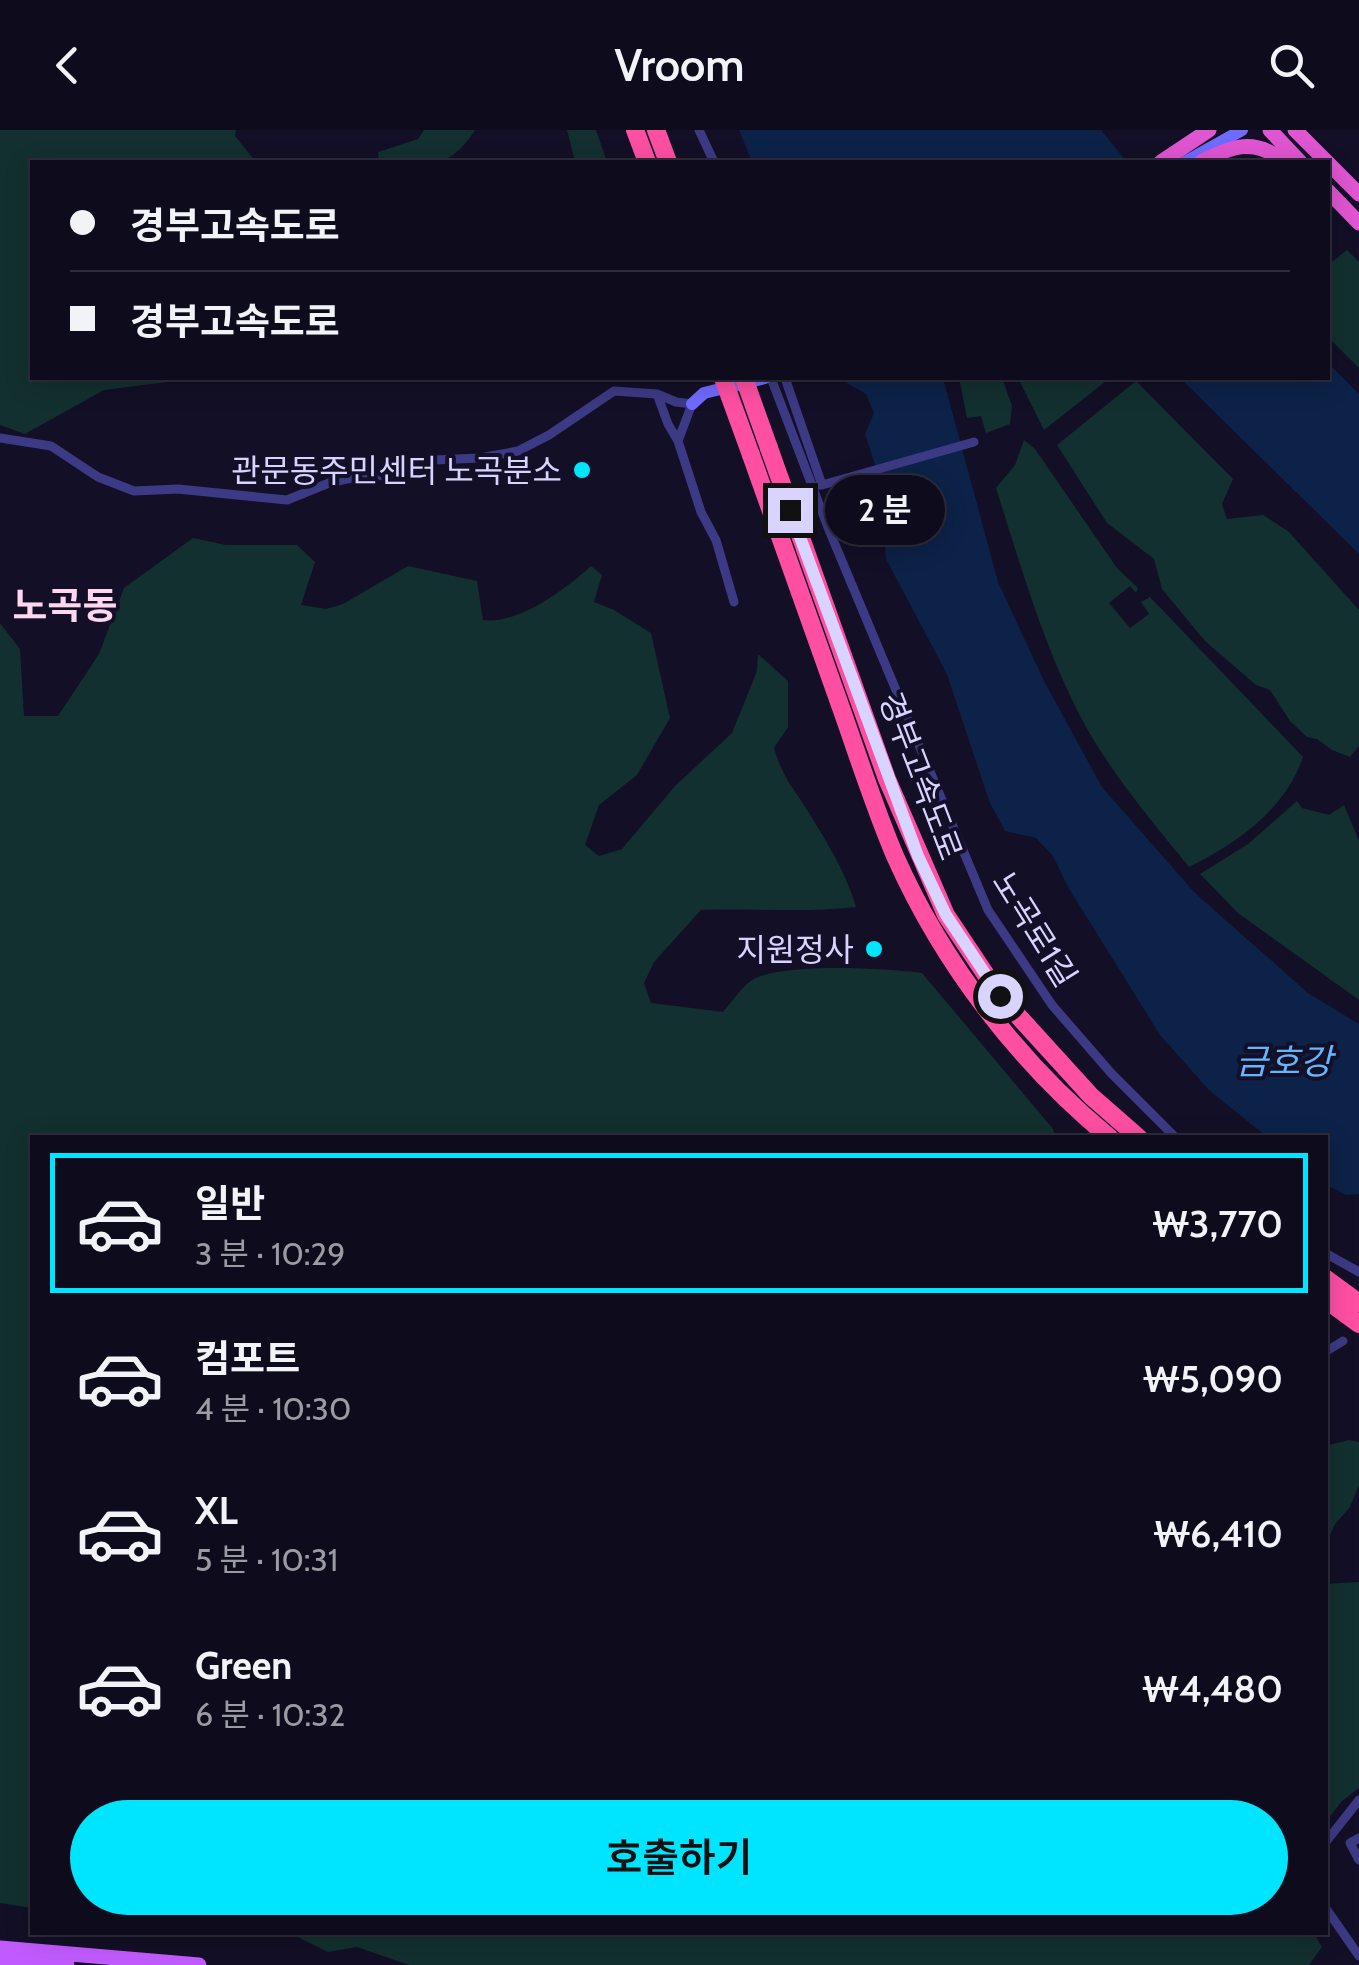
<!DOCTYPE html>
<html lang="ko">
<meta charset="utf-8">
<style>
body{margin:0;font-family:Cabin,"Noto Sans KR",sans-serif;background:#171425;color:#f1f3f6;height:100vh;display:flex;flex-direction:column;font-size:38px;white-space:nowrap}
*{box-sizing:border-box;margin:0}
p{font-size:32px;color:#9b9ba3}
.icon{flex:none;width:55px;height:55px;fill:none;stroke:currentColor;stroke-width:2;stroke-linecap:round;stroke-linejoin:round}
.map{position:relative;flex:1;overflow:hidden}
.side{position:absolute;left:30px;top:1005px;width:1298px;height:800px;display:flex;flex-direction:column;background:#0e0b1c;border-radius:0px;box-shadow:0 5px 25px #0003,0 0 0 2px #2e2b3b}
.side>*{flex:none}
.guide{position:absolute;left:30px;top:30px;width:1300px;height:220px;border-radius:0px;box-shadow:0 5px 25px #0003,0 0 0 2px #2e2b3b;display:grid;align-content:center;height:220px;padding:0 40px;background:#0e0b1c}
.end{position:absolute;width:45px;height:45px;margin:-22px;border:12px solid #d9d4ff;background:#111;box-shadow:0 0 0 5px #111}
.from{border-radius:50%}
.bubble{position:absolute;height:70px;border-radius:35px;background:#0e0b1c;box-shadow:0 5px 25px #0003,0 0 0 2px #2e2b3b;font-size:32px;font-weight:600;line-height:70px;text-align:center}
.guide b{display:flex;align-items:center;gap:35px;height:95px;font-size:38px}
.guide b+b{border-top:2px solid #2e2b3b}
.guide i{width:25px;height:25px;background:#f1f3f6}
ul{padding:18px 0 0;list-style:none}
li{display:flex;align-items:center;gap:30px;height:140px;margin:0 20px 15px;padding:0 20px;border:5px solid transparent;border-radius:0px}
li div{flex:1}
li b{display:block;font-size:38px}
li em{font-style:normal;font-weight:600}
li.selected{border-color:#00e5ff}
li>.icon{width:90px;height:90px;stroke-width:1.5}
.primary-button{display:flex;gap:20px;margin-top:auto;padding:20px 40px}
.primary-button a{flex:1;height:115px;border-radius:60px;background:#00e5ff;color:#111;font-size:40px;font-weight:600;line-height:115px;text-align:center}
header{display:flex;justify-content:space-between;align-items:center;height:130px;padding:0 40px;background:#0e0b1c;font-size:45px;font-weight:600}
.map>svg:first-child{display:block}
.green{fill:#12302f}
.water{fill:#0c2248}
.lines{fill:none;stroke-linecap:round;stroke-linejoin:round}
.minor{stroke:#3d3a85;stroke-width:9}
.secondary{stroke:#6f6bff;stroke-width:12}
.primary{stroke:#c25bff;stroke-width:15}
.trunk{stroke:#e055d1;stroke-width:15}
.motorway{stroke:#ff4fa3;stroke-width:18}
.motorway-bridge{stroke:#ff4fa3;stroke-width:18}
.route{stroke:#d9d4ff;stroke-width:12}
.poi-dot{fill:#00e5ff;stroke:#130f26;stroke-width:4}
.labels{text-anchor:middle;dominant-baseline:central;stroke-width:8;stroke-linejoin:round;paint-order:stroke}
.poi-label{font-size:32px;fill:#d9d4ff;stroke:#130f26;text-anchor:end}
.street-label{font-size:32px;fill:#d9d4ff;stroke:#130f26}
.water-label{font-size:35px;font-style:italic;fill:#62b6ff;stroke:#130f26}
.quarter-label{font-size:38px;font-weight:bold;fill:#ffd6f0;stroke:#130f26}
</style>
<header><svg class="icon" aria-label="back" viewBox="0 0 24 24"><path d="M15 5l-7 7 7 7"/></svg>Vroom<svg class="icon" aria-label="search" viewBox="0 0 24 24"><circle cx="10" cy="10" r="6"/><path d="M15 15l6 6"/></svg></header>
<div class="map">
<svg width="1359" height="1835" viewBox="0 0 1359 1835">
<rect width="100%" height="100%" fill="#130f26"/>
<!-- green -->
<path class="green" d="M0,0h236l-1,6 21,26h-224v216h167l-95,12 -79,44 -25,-9z
M424,0h51c-28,44 -50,33 -96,32l-1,-10 40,-13z
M567,0h29l11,32h-32z
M1347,120l12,12v106l-31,-31v-72z
M959,248h43l10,28 -2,18 -24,9 -5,-17 -14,2z
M1018,248h92l-66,52z
M1136,251l97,98 -11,25 5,15 36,-4 25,16 71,79v136l-9,11 -18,-7 -15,-11 -10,-2 -17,-16 -20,-31 -14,-5 -51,-44 -43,-52 -8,-30 -47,-36 -50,-78z
M1024,310l11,9 82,119 21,20 -2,5 -6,-7 -21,17 21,25 19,-14 -8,-12 9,-5 153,160c-18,53 -66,86 -114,110 -42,-52 -86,-103 -115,-163 -34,-70 -55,-143 -78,-216l19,-23z
M193,408l33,7h71l18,17 -14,43 25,4 17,-5 65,-38 69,15 6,39c35,5 83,-31 108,-54l11,9 -8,27 20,8 37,23 19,85 -33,57 -38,30 -14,40 14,11 23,-7 53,-63 57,-53 25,-62 1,-17 30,27v46l-14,21c10,33 20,40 37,68 17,28 36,59 45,91 -51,6 -103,1 -155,3l-47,52 -10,21 7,20 72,9c9,-10 21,-29 33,-34 33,-15 129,-10 166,-5l131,156 3,8 -1024,1v770l-32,-5v-1280l20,26 4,67h34l41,-62 25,-66z
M1297,671l5,7 27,7 15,-10 15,36v159l-121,-87 -38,-39 48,-30z
M1349,1310l10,2v43l-9,22 -15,17 -10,22v-100z
M1359,1452v206l-17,13 -17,22v-239z
M1313,1802l9,15 -13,18h-900l-52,-18 -29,5 -38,-19z"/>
<!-- water -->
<path class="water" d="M739,0h362l26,32h-375z
M1328,233l31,31v160l-179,-176h148z
M838,248h105l55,204 46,99 58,106 93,106 113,100 51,31v170l-13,1 -21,-11v-46l-58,-1 -58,-47 -49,-55 -92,-148 -15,-31 -17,-18 -31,-7 -15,-28 -43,-129 -61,-115 -7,-82 -14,-43 9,-21 -8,-19z"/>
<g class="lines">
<!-- minor -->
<path class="minor" d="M699,0l15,32
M771,248l58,152 159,380 64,95 59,68 65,65
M785,248l37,107h-3
M657,264l11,30 10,17
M0,308l51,8 47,31 36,14 44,-2 109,11 42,-17 36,-8 24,1 45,-16 46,-2 38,-7 31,-16 65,-44 43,3 19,8 16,2 -14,37 23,71 15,28 18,62
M822,355l152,-43
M1325,1123l34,19
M1325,1222l18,-11
M1359,1708l-9,5 9,17
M1325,1713l34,-43
M1325,1777l34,49"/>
<!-- secondary -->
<path class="secondary" d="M1185,32l57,-32
M692,274l12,-11 61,-15"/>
<!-- primary -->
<path class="primary" d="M0,1818l199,17
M0,1830l67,5"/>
<!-- trunk -->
<path class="trunk" d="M1270,0l30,32
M1295,0l32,32
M1161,32l48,-32
M1201,32c31,-16 54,-25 83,0
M1328,33l31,31
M1328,61l31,32"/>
<!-- motorway -->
<path class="motorway" d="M635,0l12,32
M656,0l12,32
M769,318l118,331 59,136 54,81 91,100 48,42
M751,325c28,79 56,158 84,236 20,55 37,111 60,165 48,108 124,207 215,282
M1325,1148l34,25
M1325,1169l34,25"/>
<!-- motorway-bridge -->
<path class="motorway-bridge" d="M723,248l28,77
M744,248l25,70"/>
</g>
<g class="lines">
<!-- route -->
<path class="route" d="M790,380l128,346 28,59 54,81"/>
</g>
<!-- markers -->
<g class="poi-dot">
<circle cx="582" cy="340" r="10"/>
<circle cx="874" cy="819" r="10"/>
</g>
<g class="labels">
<!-- poi labels -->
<g class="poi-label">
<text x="562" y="340">관문동주민센터 노곡분소</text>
<text x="854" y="819">지원정사</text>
</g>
<!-- street labels -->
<g class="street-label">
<text transform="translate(921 646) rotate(69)">경부고속도로</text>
<text transform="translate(1035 799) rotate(58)">노곡로1길</text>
</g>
<!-- water labels -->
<g class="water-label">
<text x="1284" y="931">금호강</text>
</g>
<!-- quarter labels -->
<g class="quarter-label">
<text x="65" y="475">노곡동</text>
</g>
</g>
</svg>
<i class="end from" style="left:1000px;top:866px"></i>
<i class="end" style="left:790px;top:380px"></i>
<div class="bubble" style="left:825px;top:345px;width:120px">2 분</div>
<div class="guide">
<b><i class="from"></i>경부고속도로</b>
<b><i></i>경부고속도로</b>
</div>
<section class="side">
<ul>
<li class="selected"><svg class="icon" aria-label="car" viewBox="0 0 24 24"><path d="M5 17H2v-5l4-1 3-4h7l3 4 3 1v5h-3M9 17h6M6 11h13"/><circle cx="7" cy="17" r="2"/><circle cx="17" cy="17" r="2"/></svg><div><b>일반</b><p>3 분 · 10:29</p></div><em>₩3,770</em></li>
<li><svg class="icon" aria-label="car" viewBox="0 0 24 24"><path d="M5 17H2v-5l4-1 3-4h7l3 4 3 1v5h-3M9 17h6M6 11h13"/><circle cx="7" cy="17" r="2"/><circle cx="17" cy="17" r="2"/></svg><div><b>컴포트</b><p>4 분 · 10:30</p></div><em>₩5,090</em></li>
<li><svg class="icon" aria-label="car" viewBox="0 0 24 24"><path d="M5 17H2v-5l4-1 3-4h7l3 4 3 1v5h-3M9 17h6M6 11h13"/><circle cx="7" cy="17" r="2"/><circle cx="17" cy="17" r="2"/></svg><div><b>XL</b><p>5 분 · 10:31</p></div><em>₩6,410</em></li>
<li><svg class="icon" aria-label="car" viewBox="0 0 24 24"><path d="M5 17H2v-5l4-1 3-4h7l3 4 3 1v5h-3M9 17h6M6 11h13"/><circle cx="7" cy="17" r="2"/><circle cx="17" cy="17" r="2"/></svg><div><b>Green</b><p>6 분 · 10:32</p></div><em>₩4,480</em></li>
</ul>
<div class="primary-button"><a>호출하기</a></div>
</section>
</div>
